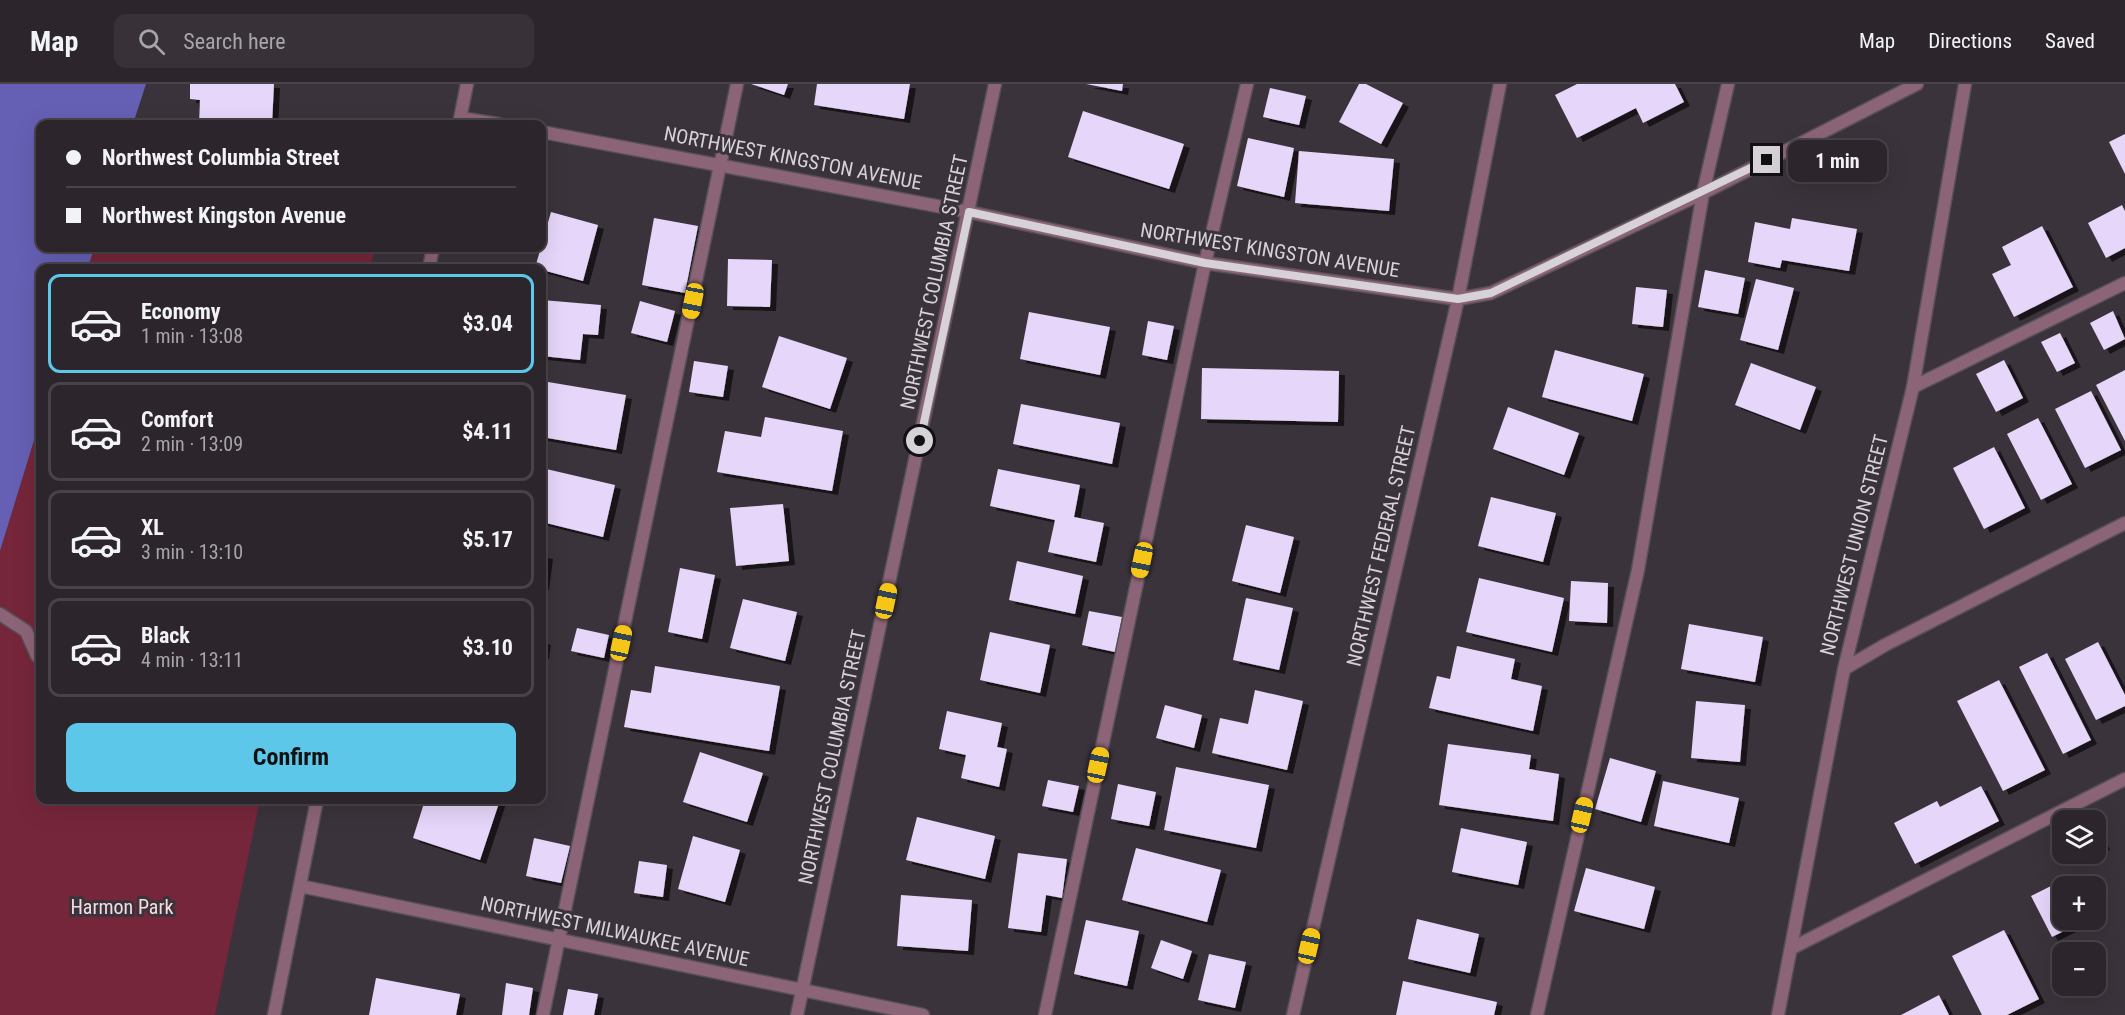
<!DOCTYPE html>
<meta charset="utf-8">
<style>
body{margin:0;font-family:"Roboto Condensed",sans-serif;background:#383238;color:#f1f3f6;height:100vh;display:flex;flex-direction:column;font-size:22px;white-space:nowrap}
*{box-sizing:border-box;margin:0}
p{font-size:20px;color:#a6a5a9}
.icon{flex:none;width:33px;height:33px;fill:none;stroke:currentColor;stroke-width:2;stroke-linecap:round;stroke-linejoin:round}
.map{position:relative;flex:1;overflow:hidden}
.side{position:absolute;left:36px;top:180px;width:510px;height:540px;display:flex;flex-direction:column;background:#2c262c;border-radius:12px;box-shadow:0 6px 24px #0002,0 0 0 2px #484348}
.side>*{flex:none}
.hud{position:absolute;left:36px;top:36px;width:510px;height:132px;border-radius:12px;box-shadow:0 6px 24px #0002,0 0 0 2px #484348;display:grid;align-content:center;height:132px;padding:0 30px;background:#2c262c}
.fabs{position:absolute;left:2052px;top:726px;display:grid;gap:12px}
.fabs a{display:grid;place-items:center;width:54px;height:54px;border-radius:12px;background:#2c262c;box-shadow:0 6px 24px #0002,0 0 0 2px #484348;font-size:30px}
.end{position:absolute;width:27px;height:27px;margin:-14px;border:8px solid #d7d2d7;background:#111;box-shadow:0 0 0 3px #111}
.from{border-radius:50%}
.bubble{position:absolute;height:42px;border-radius:12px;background:#2c262c;box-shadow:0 6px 24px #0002,0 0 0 2px #484348;font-size:20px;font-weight:700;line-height:42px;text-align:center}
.car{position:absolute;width:18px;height:36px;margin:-18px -9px;border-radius:8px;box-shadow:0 0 4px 2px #0007;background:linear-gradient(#f5c518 24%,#345 0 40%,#f5c518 0 76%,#345 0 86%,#f5c518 0)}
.hud b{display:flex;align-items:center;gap:21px;height:57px;font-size:22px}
.hud b+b{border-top:2px solid #484348}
.hud i{width:15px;height:15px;background:#f1f3f6}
ul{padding:10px 0 0;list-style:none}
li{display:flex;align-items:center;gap:18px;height:99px;margin:0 12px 9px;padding:0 18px;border:3px solid #484348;border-radius:12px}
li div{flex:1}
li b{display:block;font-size:22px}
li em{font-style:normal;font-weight:700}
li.on{border-color:#5cc7e8}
li>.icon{width:54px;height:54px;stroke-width:1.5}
.button{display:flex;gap:12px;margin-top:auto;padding:12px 30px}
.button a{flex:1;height:69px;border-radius:12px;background:#5cc7e8;color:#111;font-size:24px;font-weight:700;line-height:69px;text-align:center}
header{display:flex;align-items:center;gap:36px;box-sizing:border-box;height:84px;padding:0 30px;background:#2c262c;border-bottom:2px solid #484348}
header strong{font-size:28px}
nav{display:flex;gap:33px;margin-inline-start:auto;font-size:21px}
.search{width:420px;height:54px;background:#383238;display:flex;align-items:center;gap:15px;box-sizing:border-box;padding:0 21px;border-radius:12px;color:#a6a5a9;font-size:22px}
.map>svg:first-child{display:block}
.green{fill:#76263a}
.water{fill:#6560b4}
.building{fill:#e6d6fa;filter:url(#shadow)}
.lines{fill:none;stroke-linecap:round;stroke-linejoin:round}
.service-casing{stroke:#575057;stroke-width:15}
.minor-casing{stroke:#575057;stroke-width:15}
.service{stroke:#8c6478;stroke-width:12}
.minor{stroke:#8c6478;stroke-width:12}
.route{stroke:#d7d2d7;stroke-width:8}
.labels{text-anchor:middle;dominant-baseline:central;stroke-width:6;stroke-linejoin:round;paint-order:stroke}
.street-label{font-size:20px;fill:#d7d2d7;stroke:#3b333b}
.park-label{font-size:20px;fill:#f6dade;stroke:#3b333b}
</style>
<header>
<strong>Map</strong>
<div class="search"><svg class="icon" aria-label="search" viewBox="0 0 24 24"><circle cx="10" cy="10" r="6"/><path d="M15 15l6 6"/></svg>Search here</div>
<nav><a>Map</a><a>Directions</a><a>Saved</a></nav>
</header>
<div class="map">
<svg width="2125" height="931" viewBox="0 0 2125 931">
<defs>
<filter id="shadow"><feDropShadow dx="6" dy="4" stdDeviation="0" flood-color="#0009"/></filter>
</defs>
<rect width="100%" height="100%" fill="#3b333b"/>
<!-- green -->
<path class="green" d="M94,164h281l-5,20h-282z
M40,337v379h220l-45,215h-215v-464z"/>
<!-- water -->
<path class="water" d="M0,0h146l-13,40h-93v124h54l-6,20h-48v153l-40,130z"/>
<!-- building -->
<path class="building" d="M190,0h84l-2,40h-73l1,-24 -10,-1z
M751,0h37l-4,11z
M817,0h93l-6,35 -90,-14z
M1086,0h37l-1,7z
M1359,0h7l37,19 -22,41 -42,-22z
M1577,0h98l9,18 -41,21 -7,-15 -59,30 -22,-43z
M1270,4l36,8 -7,29 -36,-8z
M1083,27l101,33 -15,45 -101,-32z
M2125,50v40l-16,-32z
M1248,54l46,10 -10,49 -47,-11z
M1299,67l95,8 -5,52 -94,-8z
M2122,121l3,6v37l-19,10 -18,-35z
M551,128l47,13 -15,56 -48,-13z
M654,134l44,8 -13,67 -43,-8z
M1792,134l65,11 -8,42 -67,-11 -2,8 -32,-6 7,-40 35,7z
M2042,142l31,61 -59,30 -22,-43 19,-9 -9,-18z
M728,175l44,1 -2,47 -43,-1z
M1705,186l40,8 -7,36 -40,-7z
M1756,195l38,9 -16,62 -38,-10z
M1636,203l31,3 -4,37 -31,-3z
M542,216l59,5 -3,30 -15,-1 -3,26 -38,-4z
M640,217l35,10 -8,31 -36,-9z
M2113,227l12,28 -21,11 -14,-27z
M1029,228l81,15 -10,48 -80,-16z
M1148,237l26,5 -7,34 -25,-5z
M2060,249l15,30 -18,9 -16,-30z
M779,252l68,22 -17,51 -68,-22z
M1555,266l89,24 -12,47 -90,-24z
M2004,276l19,38 -27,14 -20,-38z
M694,277l34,5 -5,31 -34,-5z
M1751,279l65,24 -16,43 -65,-25z
M1202,284l137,3 -1,51 -137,-3z
M2125,286v71l-29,-56z
M542,297l84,14 -10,55 -74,-13z
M2091,307l30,59 -36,18 -30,-59z
M1021,320l99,19 -8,41 -99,-20z
M1508,323l71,26 -15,42 -71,-26z
M765,333l78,14 -11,60 -115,-19 8,-41 36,6z
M2038,334l34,66 -31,16 -34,-66z
M1994,363l31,61 -41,21 -31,-61z
M542,384l73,17 -12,52 -61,-15z
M998,385l82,16 -6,32 30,6 -8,39 -48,-10 7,-32 -65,-14z
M1491,413l65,16 -13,49 -65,-16z
M783,420l6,57 -53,5 -6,-58z
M1246,441l48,12 -14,56 -48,-12z
M542,470l5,1 -4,31h-1z
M1017,477l66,15 -8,38 -66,-14z
M680,484l35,7 -13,64 -34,-7z
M1479,494l85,20 -12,54 -86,-20z
M1571,497l37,2 -1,40 -38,-2z
M1246,514l47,10 -14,62 -46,-10z
M743,515l54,13 -12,49 -55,-13z
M1089,527l33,6 -7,35 -33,-7z
M1689,540l74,13 -8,45 -74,-13z
M577,544l32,7 -5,23 -33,-7z
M990,548l60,13 -10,48 -60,-13z
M542,556l3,1 -2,14h-1z
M2098,558l27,53v11l-29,14 -31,-61z
M1457,562l58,13 -4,20 31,7 -9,45 -104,-23 8,-32 13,3z
M2047,569l44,87 -28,14 -44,-87z
M655,582l125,20 -11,65 -145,-24 7,-37 20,3z
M1999,596l46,90 -42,21 -46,-90z
M1255,606l48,11 -16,69 -75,-17 8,-35 28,6z
M1696,617l49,4 -5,57 -49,-4z
M1165,621l37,10 -8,33 -38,-10z
M947,627l55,12 -5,24 10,2 -8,38 -38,-9 5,-23 -27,-6z
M1448,660l83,11 -2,14 30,5 -6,47 -114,-16z
M700,668l63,21 -16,49 -64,-20z
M1610,674l46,13 -15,51 -46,-13z
M1176,683l93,18 -13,63 -92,-18z
M1048,696l31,6 -6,26 -31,-6z
M1663,697l76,17 -10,45 -75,-17z
M1118,700l38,8 -7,34 -38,-7z
M1981,702l18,35 -84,43 -21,-41 43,-22 3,6z
M425,716h75l-20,60 -67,-22z
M2089,731l2,5h-13z
M917,733l78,19 -10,43 -79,-19z
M1461,744l66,14 -9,43 -66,-13z
M2096,745l8,17 -8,4z
M693,752l47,14 -15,52 -47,-13z
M534,754l36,8 -9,37 -35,-7z
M1136,764l85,22 -14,52 -85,-22z
M1018,769l49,6 -5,39 -16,-3 -5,37 -33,-4z
M2070,770h19l-15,7z
M639,777l28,4 -4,32 -29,-4z
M1586,784l69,19 -11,42 -70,-18z
M2065,795l4,7h-7v34h24l-34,17 -21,-41z
M901,811l71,5 -4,51 -71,-5z
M1417,835l62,15 -9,39 -62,-14z
M1086,836l53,11 -12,55 -53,-12z
M2004,846l35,69 -32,16h-25l-30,-59z
M1161,856l31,11 -9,28 -32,-11z
M1209,870l37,8 -11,46 -37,-8z
M376,894l84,16 -4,21h-87z
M1403,897l94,21 -3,13h-98z
M506,899l27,5 -4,27h-27z
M568,905l30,5 -4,21h-31z
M1939,911l10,20h-48z"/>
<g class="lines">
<defs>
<path id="service" d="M1913,303l212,-104
M0,530l26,17 11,25 3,1
M1792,864l333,-169
M543,931l194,-931
M1045,931l160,-752 42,-179
M1537,931l101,-445 65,-377 25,-109"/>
<path id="minor" d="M460,34l38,6
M459,40l8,-40
M542,48l427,80 236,51 253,36 33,-6 212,-100 214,-109
M429,184l4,-20
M1844,585l41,-24 240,-122
M300,802l623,129
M274,931l43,-215
M797,931l198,-931
M1293,931l165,-716 42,-215
M1778,931l66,-346 69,-282 52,-303"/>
</defs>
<!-- service casing -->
<use href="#service" class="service-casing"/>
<!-- minor casing -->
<use href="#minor" class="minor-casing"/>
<!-- service -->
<use href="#service" class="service"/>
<!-- minor -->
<use href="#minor" class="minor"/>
</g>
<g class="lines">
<!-- route -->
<path class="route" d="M920,357l49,-229 236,51 253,36 33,-6 276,-133"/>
</g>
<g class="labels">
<!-- street labels -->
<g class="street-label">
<text transform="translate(793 74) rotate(11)">NORTHWEST KINGSTON AVENUE</text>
<text transform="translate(1270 166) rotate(9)">NORTHWEST KINGSTON AVENUE</text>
<text transform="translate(934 198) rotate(-78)">NORTHWEST COLUMBIA STREET</text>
<text transform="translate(1854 461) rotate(-76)">NORTHWEST UNION STREET</text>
<text transform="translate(1381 462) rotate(-77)">NORTHWEST FEDERAL STREET</text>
<text transform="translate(832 673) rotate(-78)">NORTHWEST COLUMBIA STREET</text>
<text transform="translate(615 847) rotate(12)">NORTHWEST MILWAUKEE AVENUE</text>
</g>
<!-- park labels -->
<g class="park-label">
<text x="122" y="823">Harmon Park</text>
</g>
</g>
</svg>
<div class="fabs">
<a><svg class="icon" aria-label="layers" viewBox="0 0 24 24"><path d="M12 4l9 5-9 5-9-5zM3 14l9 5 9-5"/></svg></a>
<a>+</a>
<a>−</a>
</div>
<i class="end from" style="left:920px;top:357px"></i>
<i class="end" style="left:1767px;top:76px"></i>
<div class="bubble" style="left:1788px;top:56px;width:99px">1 min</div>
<i class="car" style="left:693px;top:217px;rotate:191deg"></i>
<i class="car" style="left:1142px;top:476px;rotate:192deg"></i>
<i class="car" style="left:886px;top:517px;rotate:12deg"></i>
<i class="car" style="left:621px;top:559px;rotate:12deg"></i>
<i class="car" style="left:1098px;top:681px;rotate:12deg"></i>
<i class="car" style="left:1582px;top:731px;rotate:13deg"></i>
<i class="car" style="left:1309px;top:862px;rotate:13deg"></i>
<div class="hud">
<b><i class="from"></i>Northwest Columbia Street</b>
<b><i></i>Northwest Kingston Avenue</b>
</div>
<section class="side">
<ul>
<li class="on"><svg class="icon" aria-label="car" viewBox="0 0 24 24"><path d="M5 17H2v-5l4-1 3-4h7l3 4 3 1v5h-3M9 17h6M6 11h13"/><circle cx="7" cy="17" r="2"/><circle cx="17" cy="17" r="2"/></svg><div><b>Economy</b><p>1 min · 13:08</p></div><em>$3.04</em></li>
<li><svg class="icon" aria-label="car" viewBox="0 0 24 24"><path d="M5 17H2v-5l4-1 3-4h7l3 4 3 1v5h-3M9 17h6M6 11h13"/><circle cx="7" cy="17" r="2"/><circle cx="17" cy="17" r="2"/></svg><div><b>Comfort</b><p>2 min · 13:09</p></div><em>$4.11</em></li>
<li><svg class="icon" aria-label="car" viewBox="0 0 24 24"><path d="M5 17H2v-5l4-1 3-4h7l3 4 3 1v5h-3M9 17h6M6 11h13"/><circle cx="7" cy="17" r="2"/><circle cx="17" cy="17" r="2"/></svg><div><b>XL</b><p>3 min · 13:10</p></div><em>$5.17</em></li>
<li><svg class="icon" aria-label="car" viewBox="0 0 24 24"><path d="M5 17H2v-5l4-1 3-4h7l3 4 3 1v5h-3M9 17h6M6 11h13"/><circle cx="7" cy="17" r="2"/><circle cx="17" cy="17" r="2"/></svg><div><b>Black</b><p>4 min · 13:11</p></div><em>$3.10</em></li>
</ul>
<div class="button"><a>Confirm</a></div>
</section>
</div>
